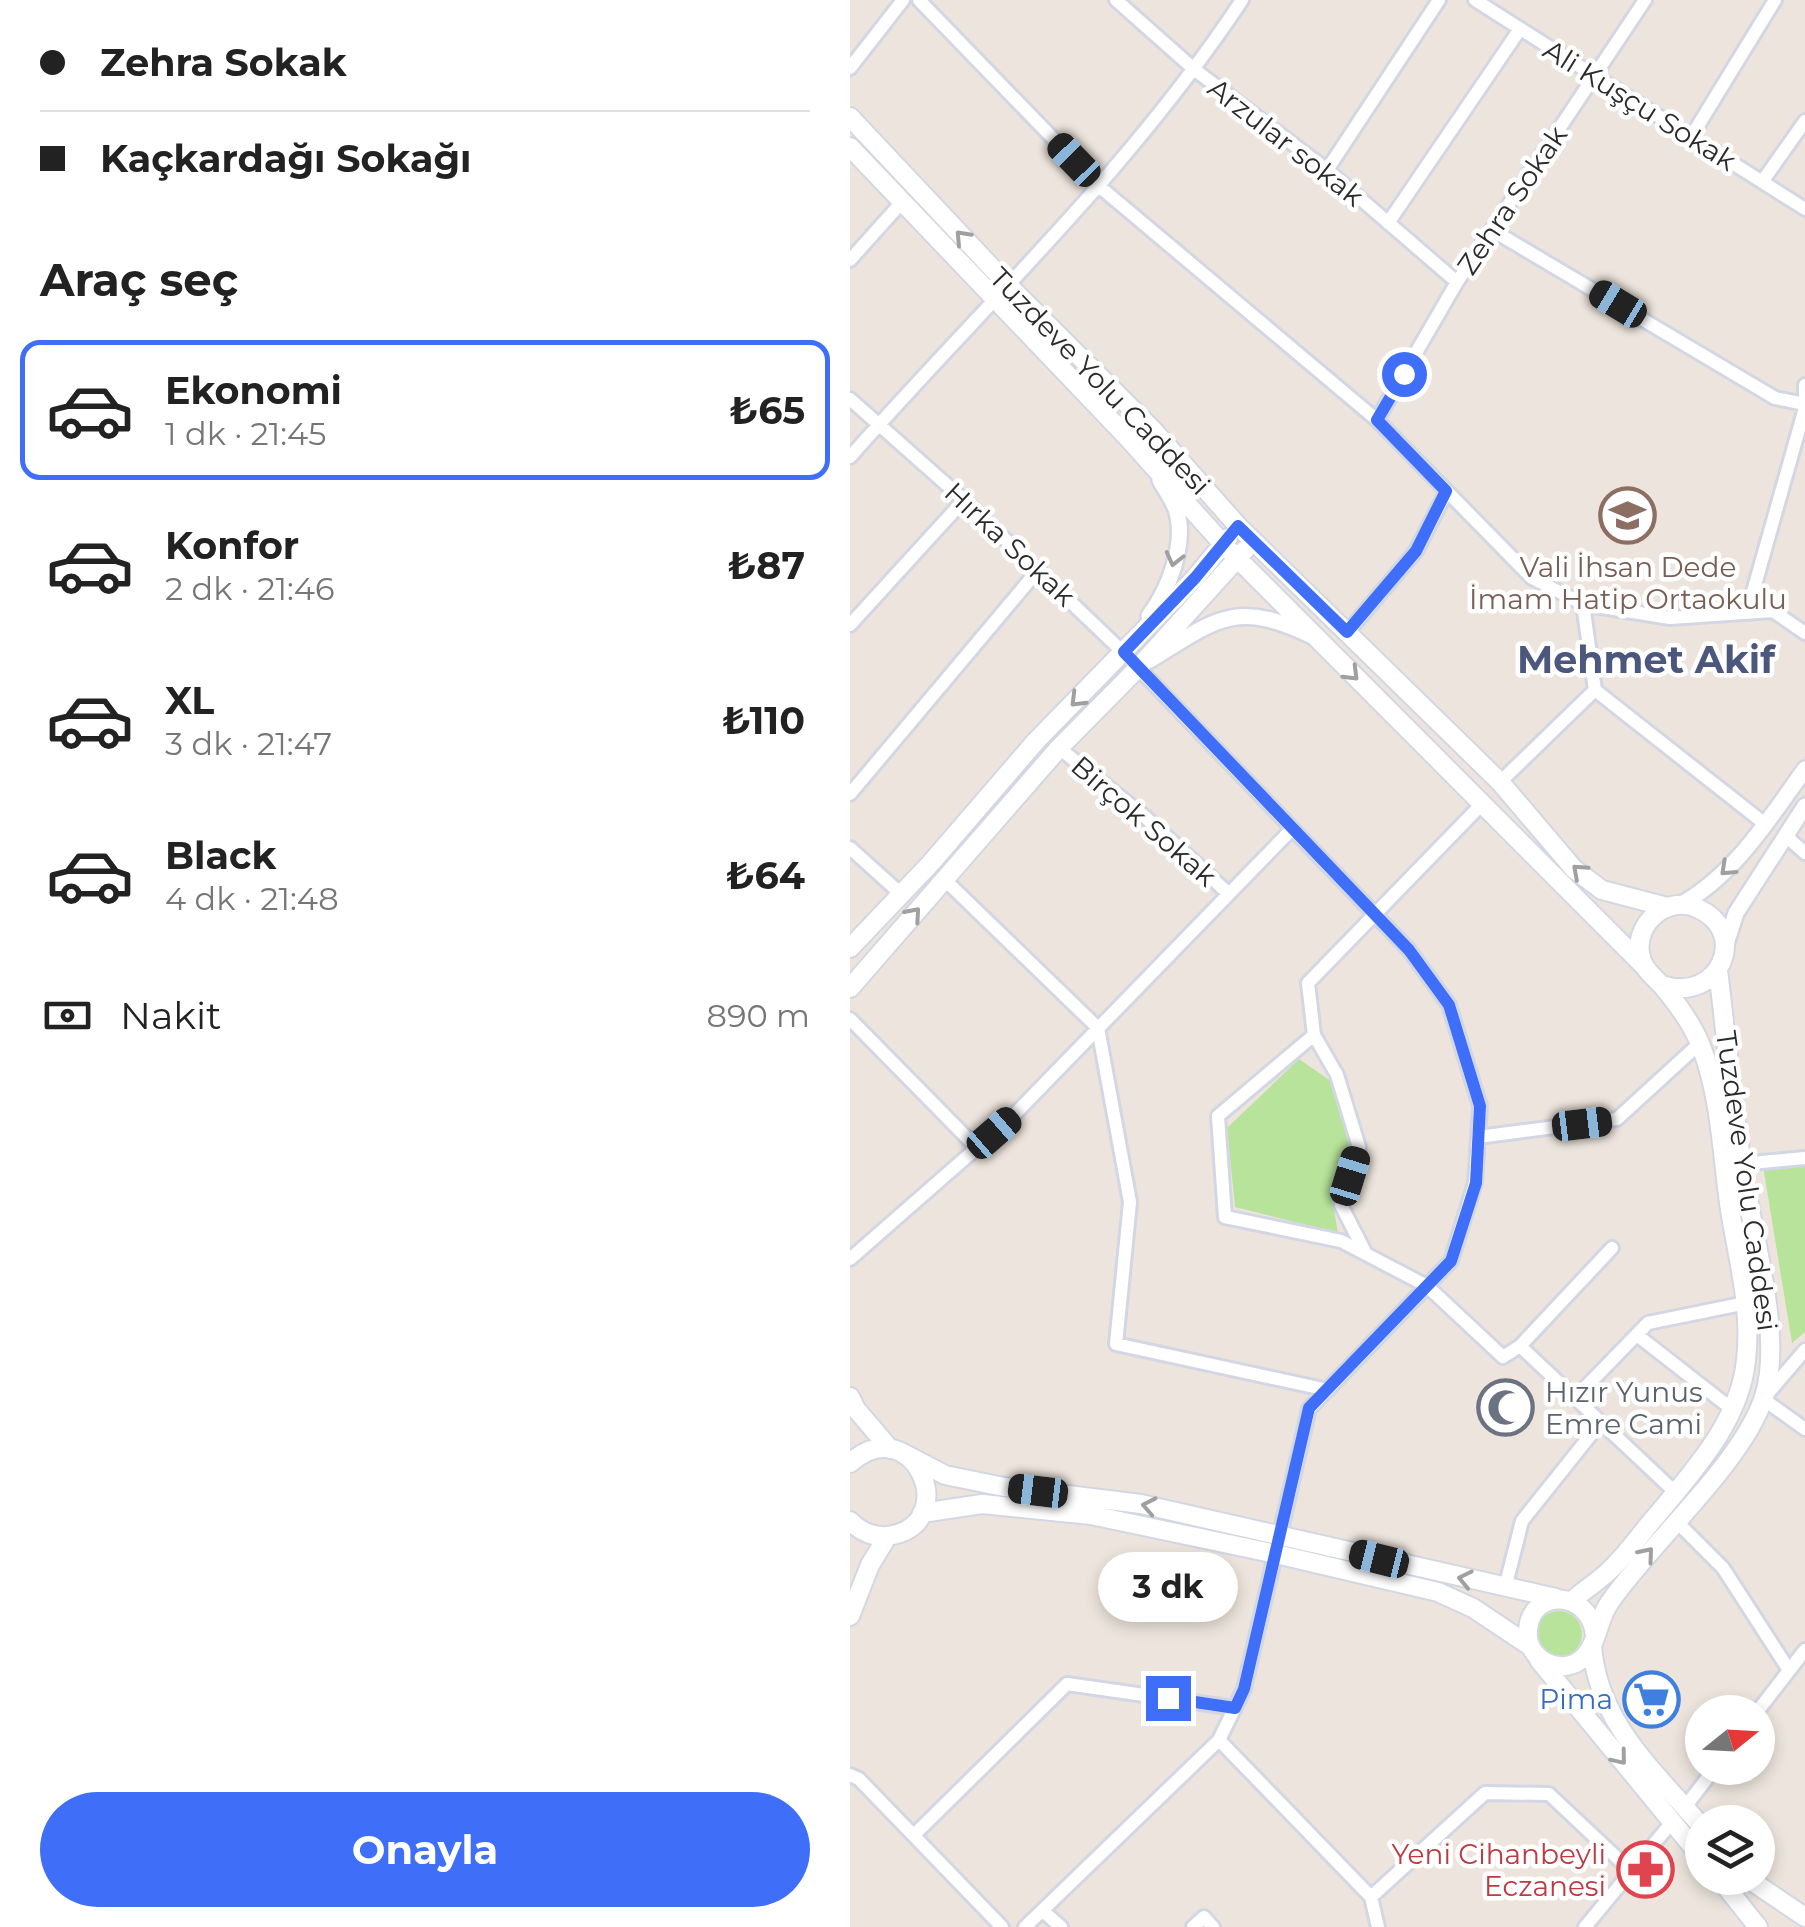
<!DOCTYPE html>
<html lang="tr">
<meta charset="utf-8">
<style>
body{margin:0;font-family:Montserrat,sans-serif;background:#f2f2f2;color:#222;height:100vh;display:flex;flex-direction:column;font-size:38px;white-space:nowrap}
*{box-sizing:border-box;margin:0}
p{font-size:32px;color:#767676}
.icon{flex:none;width:55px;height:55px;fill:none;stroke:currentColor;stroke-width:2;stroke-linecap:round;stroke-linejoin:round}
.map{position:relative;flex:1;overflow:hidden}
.details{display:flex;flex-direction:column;background:#fff;width:850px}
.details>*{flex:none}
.hud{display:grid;align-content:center;height:220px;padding:0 40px;background:#fff}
.needle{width:65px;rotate:72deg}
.tools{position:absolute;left:835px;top:1695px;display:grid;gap:20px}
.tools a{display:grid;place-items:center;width:90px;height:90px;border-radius:50%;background:#fff;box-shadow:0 5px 15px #0003;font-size:50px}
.end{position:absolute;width:45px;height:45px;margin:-22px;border:12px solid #3f6ef8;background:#fff;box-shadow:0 0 0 5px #fff}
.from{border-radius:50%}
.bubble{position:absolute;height:70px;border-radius:35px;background:#fff;box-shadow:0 5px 15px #0003;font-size:32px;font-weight:700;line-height:70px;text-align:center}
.car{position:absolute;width:30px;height:60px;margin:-30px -15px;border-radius:12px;box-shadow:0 0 8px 2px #0007;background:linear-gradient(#222 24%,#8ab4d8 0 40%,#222 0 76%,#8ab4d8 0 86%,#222 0)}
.hud b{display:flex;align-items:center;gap:35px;height:95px;font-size:38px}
.hud b+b{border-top:2px solid #e0e0e0}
.hud i{width:25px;height:25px;background:#222}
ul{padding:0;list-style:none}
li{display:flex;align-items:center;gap:30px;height:140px;margin:0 20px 15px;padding:0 20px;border:5px solid transparent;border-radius:20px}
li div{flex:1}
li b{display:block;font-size:38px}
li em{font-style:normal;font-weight:700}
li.on{border-color:#3f6ef8}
li>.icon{width:90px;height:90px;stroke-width:1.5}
h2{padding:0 40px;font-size:45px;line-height:120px}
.pay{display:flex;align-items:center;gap:25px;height:110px;padding:0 40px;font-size:38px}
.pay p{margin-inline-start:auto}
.cta{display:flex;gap:20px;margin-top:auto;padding:20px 40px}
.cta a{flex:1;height:115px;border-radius:60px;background:#3f6ef8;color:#fff;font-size:40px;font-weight:700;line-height:115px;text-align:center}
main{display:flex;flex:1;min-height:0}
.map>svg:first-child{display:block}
.grass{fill:#b8e39a}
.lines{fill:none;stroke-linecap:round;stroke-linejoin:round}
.minor-casing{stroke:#d3d7e4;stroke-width:18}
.tertiary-casing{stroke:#d3d7e4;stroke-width:20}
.secondary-casing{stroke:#d3d7e4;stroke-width:22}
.minor{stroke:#fff;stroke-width:12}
.tertiary{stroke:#fff;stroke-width:15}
.secondary{stroke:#fff;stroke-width:18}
.oneway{stroke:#a0a0a0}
.route{stroke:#3f6ef8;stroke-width:12}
.labels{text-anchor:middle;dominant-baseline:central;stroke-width:9;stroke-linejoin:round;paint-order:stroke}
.street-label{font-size:28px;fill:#2b2b2b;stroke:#fff}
.education-label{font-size:28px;fill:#785e54;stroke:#fff}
.worship-label{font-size:28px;fill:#5b616d;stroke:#fff;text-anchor:start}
.shop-label{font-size:28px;fill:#366cbe;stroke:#fff;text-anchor:end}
.health-label{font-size:28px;fill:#be3a42;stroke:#fff;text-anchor:end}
.district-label{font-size:38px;font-weight:bold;fill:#4b577c;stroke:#fff}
</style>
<main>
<section class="details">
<div class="hud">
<b><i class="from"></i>Zehra Sokak</b>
<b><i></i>Kaçkardağı Sokağı</b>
</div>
<h2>Araç seç</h2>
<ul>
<li class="on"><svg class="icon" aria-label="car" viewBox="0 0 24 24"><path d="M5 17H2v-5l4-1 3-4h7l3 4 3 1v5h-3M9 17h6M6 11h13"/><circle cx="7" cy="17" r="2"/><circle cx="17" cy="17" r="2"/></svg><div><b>Ekonomi</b><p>1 dk · 21:45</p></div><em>₺65</em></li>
<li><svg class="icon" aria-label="car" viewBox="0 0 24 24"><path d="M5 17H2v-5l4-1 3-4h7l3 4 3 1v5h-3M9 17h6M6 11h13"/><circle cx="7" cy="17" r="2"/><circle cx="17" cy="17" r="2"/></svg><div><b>Konfor</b><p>2 dk · 21:46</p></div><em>₺87</em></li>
<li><svg class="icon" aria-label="car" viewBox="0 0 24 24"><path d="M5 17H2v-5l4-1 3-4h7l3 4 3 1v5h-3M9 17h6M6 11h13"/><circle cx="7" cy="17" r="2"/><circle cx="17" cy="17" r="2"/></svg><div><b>XL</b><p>3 dk · 21:47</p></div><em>₺110</em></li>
<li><svg class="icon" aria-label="car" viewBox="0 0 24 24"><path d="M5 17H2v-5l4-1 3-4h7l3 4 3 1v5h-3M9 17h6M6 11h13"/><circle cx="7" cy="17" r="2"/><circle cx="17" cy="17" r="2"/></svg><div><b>Black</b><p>4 dk · 21:48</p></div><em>₺64</em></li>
</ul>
<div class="pay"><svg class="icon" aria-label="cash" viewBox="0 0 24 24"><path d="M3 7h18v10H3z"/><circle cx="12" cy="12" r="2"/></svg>Nakit<p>890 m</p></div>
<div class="cta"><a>Onayla</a></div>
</section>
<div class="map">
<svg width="955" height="1927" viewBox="0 0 955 1927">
<rect width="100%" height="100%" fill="#ede5dd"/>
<!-- grass -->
<path class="grass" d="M449,1059l36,25 17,67 -19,53 5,29 -103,-26 -8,-79z
M955,1164v168l-13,11 -29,-177z
M686 1634a23 23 0 1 1 46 0a23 23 0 1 1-46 0Z"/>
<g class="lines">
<defs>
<path id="minor" d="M69,0l181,187 277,233
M266,0l79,70 132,100 130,112
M625,0l330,209
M795,0l-188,282 -80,138 155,158 51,26 87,14 103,-7 32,22
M0,68l53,-68
M841,137l84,-137
M477,170l112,-170
M912,182l43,-61
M538,223l132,-194
M642,230l283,168 30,6
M0,260l53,-59
M955,385v10
M0,399l114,101 160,153 285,297 40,55 31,101 -5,77 -24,78 -142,148 -65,280 -25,51 -194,187
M0,457c134,-152 279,-286 392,-457
M733,604l12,86 170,134
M897,613l58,-205
M0,625l114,-125
M497,633l69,-82 31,-60
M209,748l85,68 85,78
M650,782l95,-92
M0,794l189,-225
M632,804l-174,179 6,52 -96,81 7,101 116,24 86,45 76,71 17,-11 92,-98
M935,835l20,18
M0,848l51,46
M94,879l154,149 32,174 -14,142 212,46
M0,1019l127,129
M464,1035l23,40 22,72 -18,58 25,49
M628,1137l139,-18 83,-76
M891,1164l64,-6
M0,1259l161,-141 281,-289
M787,1335l96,75
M670,1346l155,146
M955,1350l-42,49 42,30
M725,1398l73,-75 98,-20
M826,1521l47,47 66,102
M655,1588l17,-67 79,-99
M907,1712l48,-62
M369,1740l152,157 7,30
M0,1775l9,4 143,148
M835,1807l30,-39
M64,1835l153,-151 168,24
M521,1897l114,-104 64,1 82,77
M193,1911l18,16
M343,1927l11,-10 9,10
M735,1927l87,-105"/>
<path id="tertiary" d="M299,616c20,-27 38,-73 27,-107 -4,-10 -11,-20 -16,-29
M300,660c67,-41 85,-61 162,-24
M832,904c54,-31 87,-85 123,-135
M875,947l11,-34 69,-107"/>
<path id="secondary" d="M0,117l160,170 142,142 86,97 262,256 74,87 28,21 65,17
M0,147l277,290 96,107 420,421
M0,948l80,-84 106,-123 159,-163 33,-40
M0,988l209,-240 79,-80 107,-118
M0,1397l6,12 34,40
M53,1453l42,22 59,12 137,17 415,94
M0,1463c62,-55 112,57 43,72 -17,4 -31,-2 -43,-14
M72,1513l60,-9 109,11 185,39 162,38 35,16 57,38
M722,1601c13,-12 29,-21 41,-34 16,-16 29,-35 44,-52 37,-45 83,-94 89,-155 6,-51 -8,-100 -16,-150 -8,-54 -9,-112 -29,-164 -8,-20 -22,-40 -36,-57 -10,-12 -23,-19 -25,-36 -5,-32 30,-59 59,-44 51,24 20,95 -37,76
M0,1616l20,-51 17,-28
M745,1635c-5,-45 -64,-48 -67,-5 -3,30 35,49 57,26 13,-14 13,-38 25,-54 42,-61 132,-138 154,-205 20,-62 -13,-167 -22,-232 -10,-64 -16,-130 -24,-195
M742,1646c6,78 62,124 110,181
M689,1660l163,198
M869,1878l39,49
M897,1878l58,39"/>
</defs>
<!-- minor casing -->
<use href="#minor" class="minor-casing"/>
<!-- tertiary casing -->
<use href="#tertiary" class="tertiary-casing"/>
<!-- secondary casing -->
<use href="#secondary" class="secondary-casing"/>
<!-- minor -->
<use href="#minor" class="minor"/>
<!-- tertiary -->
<use href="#tertiary" class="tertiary"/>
<!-- secondary -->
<use href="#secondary" class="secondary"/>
</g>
<!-- one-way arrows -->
<defs><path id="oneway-chevron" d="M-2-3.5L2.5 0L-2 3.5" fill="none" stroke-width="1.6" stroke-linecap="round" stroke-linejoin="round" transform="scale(2.5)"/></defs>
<g class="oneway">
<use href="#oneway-chevron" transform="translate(112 237) rotate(-133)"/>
<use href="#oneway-chevron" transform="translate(324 559) rotate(104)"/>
<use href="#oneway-chevron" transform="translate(502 674) rotate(45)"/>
<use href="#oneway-chevron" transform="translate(227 700) rotate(135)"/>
<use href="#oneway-chevron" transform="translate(877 869) rotate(137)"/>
<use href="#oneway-chevron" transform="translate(729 871) rotate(-138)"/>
<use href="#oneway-chevron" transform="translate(64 914) rotate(-49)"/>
<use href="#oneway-chevron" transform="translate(299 1506) rotate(-169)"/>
<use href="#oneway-chevron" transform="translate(797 1554) rotate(-50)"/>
<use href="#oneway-chevron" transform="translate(615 1579) rotate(-168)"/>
<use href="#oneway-chevron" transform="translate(770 1758) rotate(51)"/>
</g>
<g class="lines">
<!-- route -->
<path class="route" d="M318,1698l67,10 9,-19 65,-281 142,-147 25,-78 4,-77 -31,-101 -40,-55 -285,-298 71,-74 43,-52 109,106 69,-81 30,-60 -69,-71 27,-46"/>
</g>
<!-- icons -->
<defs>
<symbol id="school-ring" viewBox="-11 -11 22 22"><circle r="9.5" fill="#fff" stroke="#8d6e63" stroke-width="1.5"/><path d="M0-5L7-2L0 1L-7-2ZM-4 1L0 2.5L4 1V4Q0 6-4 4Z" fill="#8d6e63"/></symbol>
<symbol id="mosque-ring" viewBox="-11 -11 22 22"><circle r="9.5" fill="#fff" stroke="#6b7280" stroke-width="1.5"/><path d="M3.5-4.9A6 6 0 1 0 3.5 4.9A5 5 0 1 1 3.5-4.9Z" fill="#6b7280"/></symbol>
<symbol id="supermarket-ring" viewBox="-11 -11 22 22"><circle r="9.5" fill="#fff" stroke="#3f7fe0" stroke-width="1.5"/><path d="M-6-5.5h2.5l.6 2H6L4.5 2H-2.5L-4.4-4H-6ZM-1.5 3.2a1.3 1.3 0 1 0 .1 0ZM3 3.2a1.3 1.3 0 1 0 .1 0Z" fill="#3f7fe0"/></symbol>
<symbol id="pharmacy-ring" viewBox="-11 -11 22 22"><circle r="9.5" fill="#fff" stroke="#e0444e" stroke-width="1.5"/><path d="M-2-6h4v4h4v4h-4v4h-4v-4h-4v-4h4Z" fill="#e0444e"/></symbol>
</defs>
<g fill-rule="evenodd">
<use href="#school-ring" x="746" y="484" width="63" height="63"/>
<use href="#mosque-ring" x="624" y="1376" width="63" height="63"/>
<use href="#supermarket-ring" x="770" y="1668" width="63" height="63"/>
<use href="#pharmacy-ring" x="764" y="1838" width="63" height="63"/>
</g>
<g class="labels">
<!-- street labels -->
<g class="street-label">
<text transform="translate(790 105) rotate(32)">Ali Kuşçu Sokak</text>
<text transform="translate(436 142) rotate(38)">Arzular sokak</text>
<text transform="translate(662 200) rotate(-56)">Zehra Sokak</text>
<text transform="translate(250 381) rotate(46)">Tuzdeve Yolu Caddesi</text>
<text transform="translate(160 544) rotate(43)">Hırka Sokak</text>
<text transform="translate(294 821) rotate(41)">Birçok Sokak</text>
<text transform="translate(897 1181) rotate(82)">Tuzdeve Yolu Caddesi</text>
</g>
<!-- education labels -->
<g class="education-label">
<text x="778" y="567">Vali İhsan Dede<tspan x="778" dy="32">İmam Hatip Ortaokulu</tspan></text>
</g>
<!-- worship labels -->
<g class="worship-label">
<text x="695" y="1392">Hızır Yunus<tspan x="695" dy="32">Emre Cami</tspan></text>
</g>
<!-- shop labels -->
<g class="shop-label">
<text x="763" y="1699">Pima</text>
</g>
<!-- health labels -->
<g class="health-label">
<text x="756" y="1854">Yeni Cihanbeyli<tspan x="756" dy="32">Eczanesi</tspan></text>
</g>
<!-- district labels -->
<g class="district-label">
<text x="796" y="659">Mehmet Akif</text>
</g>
</g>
</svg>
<div class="tools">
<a><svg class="needle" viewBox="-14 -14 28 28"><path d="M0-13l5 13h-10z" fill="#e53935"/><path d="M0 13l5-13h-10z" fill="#767676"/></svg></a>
<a><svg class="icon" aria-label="layers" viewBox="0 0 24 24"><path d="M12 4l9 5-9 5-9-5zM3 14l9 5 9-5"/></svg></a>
</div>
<i class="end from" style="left:554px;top:374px"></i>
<i class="end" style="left:318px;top:1698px"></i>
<div class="bubble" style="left:248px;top:1552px;width:140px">3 dk</div>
<i class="car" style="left:224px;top:160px;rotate:316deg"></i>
<i class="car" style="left:768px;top:304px;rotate:301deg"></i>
<i class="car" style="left:732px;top:1124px;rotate:83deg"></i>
<i class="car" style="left:144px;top:1133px;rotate:49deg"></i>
<i class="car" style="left:500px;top:1176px;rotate:17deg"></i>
<i class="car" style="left:188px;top:1491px;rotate:277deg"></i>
<i class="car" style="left:529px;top:1559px;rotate:284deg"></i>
</div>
</main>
